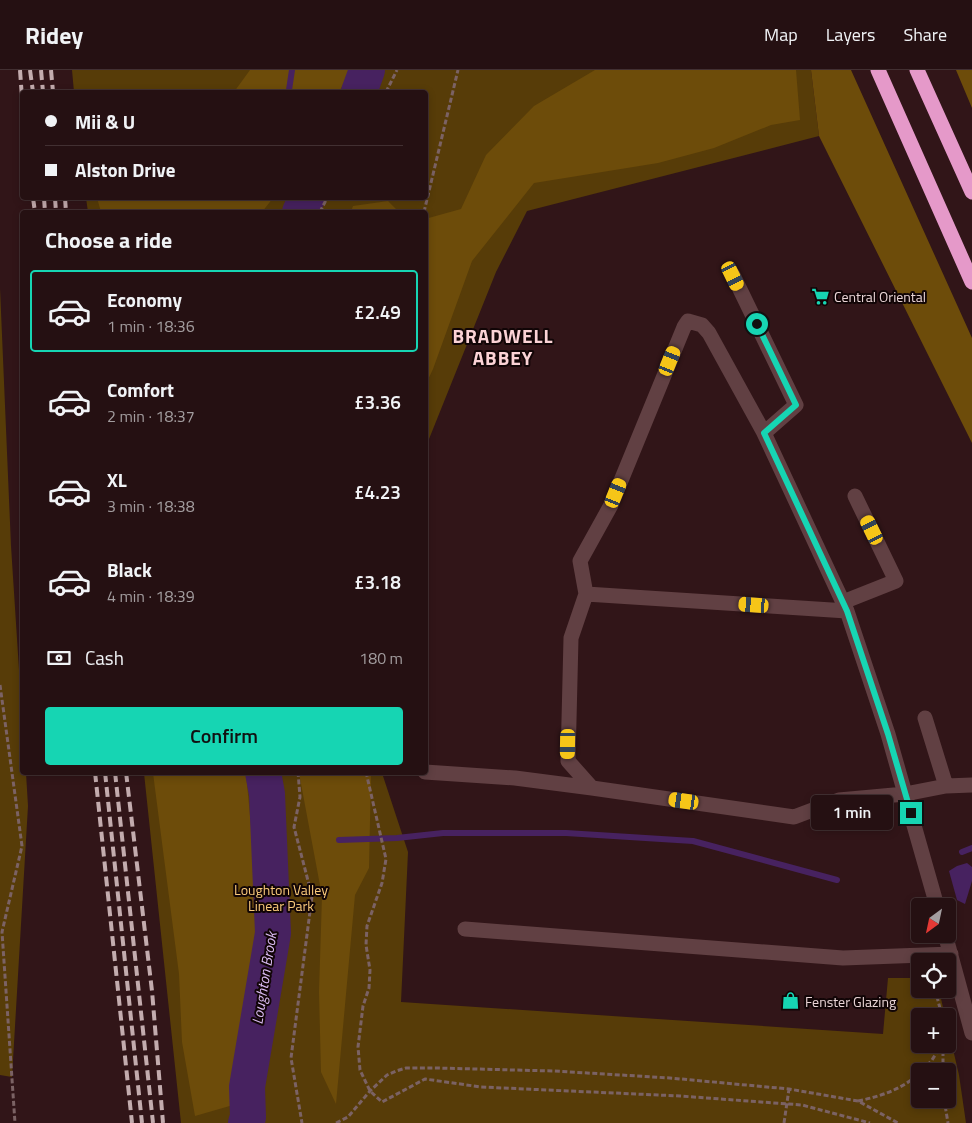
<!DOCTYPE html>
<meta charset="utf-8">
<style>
body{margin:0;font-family:"Titillium Web",sans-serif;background:#2d191b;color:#f1f3f6;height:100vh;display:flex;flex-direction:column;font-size:19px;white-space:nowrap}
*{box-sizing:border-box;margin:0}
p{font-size:16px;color:#a39d9f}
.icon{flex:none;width:28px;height:28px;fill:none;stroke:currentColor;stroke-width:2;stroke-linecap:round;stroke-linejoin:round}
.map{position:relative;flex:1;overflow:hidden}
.side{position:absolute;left:20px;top:140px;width:408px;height:565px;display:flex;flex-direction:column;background:#251012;border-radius:5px;box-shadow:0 2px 8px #0003,0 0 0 1px #423032}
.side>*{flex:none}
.guide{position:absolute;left:20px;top:20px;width:408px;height:110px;border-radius:5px;box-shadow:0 2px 8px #0003,0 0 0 1px #423032;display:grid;align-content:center;height:110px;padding:0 25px;background:#251012}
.needle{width:32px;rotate:213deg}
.fabs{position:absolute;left:911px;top:828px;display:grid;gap:10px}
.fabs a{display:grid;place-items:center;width:45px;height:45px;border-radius:5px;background:#251012;box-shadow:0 2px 8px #0003,0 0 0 1px #423032;font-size:25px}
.end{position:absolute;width:22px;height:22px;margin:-11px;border:6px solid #16d5b3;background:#111;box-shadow:0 0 0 2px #111}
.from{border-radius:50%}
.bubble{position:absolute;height:35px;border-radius:5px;background:#251012;box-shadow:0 2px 8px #0003,0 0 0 1px #423032;font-size:16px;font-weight:600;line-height:35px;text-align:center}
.car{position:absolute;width:15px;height:30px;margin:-15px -8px;border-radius:6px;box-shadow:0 0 4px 1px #0007;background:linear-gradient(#f5c518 24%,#345 0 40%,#f5c518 0 76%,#345 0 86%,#f5c518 0)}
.guide b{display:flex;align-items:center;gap:18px;height:48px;font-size:19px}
.guide b+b{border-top:1px solid #423032}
.guide i{width:12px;height:12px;background:#f1f3f6}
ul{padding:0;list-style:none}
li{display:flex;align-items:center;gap:15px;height:82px;margin:0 10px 8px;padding:0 15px;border:2px solid transparent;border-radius:5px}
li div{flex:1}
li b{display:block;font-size:19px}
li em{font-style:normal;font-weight:600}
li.selected{border-color:#16d5b3}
li>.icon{width:45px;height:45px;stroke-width:1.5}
h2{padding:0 25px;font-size:22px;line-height:60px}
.pay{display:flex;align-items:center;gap:12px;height:55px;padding:0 25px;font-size:19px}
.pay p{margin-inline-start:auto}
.cta{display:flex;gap:10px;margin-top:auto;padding:10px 25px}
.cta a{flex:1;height:58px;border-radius:5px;background:#16d5b3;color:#111;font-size:20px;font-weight:600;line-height:58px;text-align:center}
header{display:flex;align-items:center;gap:30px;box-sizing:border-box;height:70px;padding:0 25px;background:#251012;border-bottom:1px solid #423032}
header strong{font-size:24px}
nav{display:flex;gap:28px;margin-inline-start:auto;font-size:18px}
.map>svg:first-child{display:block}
.green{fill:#573c08;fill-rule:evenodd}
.forest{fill:#6d4c0a}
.water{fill:#472260}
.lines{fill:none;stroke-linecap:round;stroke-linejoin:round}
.stream{stroke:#472260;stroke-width:6}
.river{stroke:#472260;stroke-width:36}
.path{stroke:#7b6264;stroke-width:3;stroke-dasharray:5 2.5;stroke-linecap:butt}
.minor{stroke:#614043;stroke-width:15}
.highway{stroke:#e599c9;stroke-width:15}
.rail{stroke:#c3acae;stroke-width:4;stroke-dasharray:10 5;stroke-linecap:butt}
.route{stroke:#16d5b3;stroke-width:6}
.labels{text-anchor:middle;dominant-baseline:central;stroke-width:4;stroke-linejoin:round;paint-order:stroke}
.poi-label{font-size:14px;fill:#ead5d6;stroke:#110506;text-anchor:start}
.park-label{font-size:14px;fill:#fbcb7c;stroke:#110506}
.water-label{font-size:15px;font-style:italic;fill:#d9baf2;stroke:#110506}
.district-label{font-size:19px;font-weight:bold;letter-spacing:1px;fill:#fbd2d5;stroke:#110506}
</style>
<header>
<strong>Ridey</strong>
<nav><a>Map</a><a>Layers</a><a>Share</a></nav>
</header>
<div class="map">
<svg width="972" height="1053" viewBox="0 0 972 1053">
<rect width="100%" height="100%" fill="#311518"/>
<!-- green -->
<path class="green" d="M72,0h739l8,66 -292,75 -31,61 -71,177v-237h-337l-2,-14h339v-106h-351z
M0,218l11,258 11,170v56l4,1 2,33 -16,271 -12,-2z
M144,703h238l26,79 -7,150 482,32 5,-56h32v11l19,1 6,26h-25v28h28v-16l11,47 7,48h-785zM920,1001h28v28h-28z"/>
<!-- forest -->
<path class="forest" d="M250,0h101l-12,22h-105z
M595,0h201l4,50 -29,5 -57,23 -56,15 -124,20 -62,78 -39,108 -8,17v-167l36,-10 25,-54 48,-49z
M811,0h40l121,268v105l-153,-307z
M956,0h16v38z
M97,128h176l-11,14h-161z
M388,131l11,11h-48l2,-6z
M153,703h93l10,107 2,73 -14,59 3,89 -52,15 -13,-74 -3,-68z
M299,703h72l-2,95 -14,27 -19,209 -15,-32 -2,-80 3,-96z"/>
<!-- water -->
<path class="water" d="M967,793l5,4v14l-7,23 -8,-4 -8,-29 8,-5z"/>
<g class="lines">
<!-- stream -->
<path class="stream" d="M289,20l3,-20
M339,770l58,-2 46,-5h123l127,8 144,39
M962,782l10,-4"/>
<!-- river -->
<path class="river" d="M359,22l8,-22
M300,142l7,-14
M246,1053l2,-6 -1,-30 26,-154 -6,-139 -4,-22"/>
<!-- path -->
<path class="path" d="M386,22l11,-22
M320,142l7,-14
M424,142l34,-142
M0,615l22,161 -20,86 13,191
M298,702l2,25 -6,30 18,69 -21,162 11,65
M366,702l20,87 -4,24 -15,43 -1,19 4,25 -1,18 -6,18 -5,41 2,23 10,21 12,11 43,-23 56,8 199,9 122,9 68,18
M935,919l7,27
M922,1001l10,-11 10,-16
M943,1001v-27
M944,1029l4,24
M858,1031c24,-5 44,-12 62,-28
M336,1053l12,-6 22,-26 17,-16 9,-4 10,-3h30l118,3 116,7 119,11 69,12 40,22
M784,1053l5,-34"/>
<!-- minor -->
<path class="minor" d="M733,205l63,130 -32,28
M586,524l-15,44 -3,123 24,27 202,29 45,-17 66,-6 41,-8 26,-1
M843,532l53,-21 -41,-85
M847,541l-261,-17 -6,-33 31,-56 73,-178 4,-6 14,4 7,8 55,100 83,178 41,123 49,172
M925,648l21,68
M425,702l90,6 77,10
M465,859l378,29 108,-4
M945,864l27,99"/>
<!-- highway -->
<path class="highway" d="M878,0l94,212
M917,0l55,122"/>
<!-- rail -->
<path class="rail" d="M20,0l2,28
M30,0l3,22
M41,0l2,22
M51,0l2,22
M33,128l2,14
M44,128l1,14
M55,128l1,14
M65,128l1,14
M95,702l37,351
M105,702l37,351
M115,702l38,351
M126,702l26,219 11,132"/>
</g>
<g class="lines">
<!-- route -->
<path class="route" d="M757,254l39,81 -32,28 83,178 41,123 23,79"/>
</g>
<!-- icons -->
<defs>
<symbol id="supermarket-bare" viewBox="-9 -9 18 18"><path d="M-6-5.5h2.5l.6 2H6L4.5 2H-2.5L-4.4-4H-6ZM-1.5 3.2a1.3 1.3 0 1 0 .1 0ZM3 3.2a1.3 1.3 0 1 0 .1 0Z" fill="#16d5b3" stroke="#110506" stroke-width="2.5" paint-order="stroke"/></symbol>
<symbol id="shop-bare" viewBox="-9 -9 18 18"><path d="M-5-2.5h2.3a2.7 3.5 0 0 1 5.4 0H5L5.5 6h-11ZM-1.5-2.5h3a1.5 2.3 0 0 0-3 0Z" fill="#16d5b3" stroke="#110506" stroke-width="2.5" paint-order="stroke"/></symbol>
</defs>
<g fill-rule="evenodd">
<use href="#supermarket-bare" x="808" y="214" width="25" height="25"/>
<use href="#shop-bare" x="778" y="918" width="25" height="25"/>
</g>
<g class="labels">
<!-- poi labels -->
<g class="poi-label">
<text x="834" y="226">Central Oriental</text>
<text x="805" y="931">Fenster Glazing</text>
</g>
<!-- park labels -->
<g class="park-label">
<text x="281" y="819">Loughton Valley<tspan x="281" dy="16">Linear Park</tspan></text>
</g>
<!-- water labels -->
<g class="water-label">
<text transform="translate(264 908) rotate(-81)">Loughton Brook</text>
</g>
<!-- district labels -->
<g class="district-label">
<text x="503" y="265">BRADWELL<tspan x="503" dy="22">ABBEY</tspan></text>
</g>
</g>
</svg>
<div class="fabs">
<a><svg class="needle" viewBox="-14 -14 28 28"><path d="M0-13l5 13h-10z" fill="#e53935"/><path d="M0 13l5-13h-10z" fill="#a39d9f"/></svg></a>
<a><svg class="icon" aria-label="locate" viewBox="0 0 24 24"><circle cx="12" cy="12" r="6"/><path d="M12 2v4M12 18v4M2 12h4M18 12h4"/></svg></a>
<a>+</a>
<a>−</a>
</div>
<i class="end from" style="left:757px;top:254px"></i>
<i class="end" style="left:911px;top:743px"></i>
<div class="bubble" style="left:811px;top:725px;width:82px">1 min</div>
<i class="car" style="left:733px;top:206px;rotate:154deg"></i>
<i class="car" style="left:670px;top:291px;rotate:22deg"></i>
<i class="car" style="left:616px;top:423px;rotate:22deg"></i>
<i class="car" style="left:872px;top:460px;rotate:334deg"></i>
<i class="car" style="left:754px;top:535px;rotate:274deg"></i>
<i class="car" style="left:568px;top:674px;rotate:181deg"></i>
<i class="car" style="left:684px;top:731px;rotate:278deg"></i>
<div class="guide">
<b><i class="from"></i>Mii &amp; U</b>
<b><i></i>Alston Drive</b>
</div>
<section class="side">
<h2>Choose a ride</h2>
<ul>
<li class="selected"><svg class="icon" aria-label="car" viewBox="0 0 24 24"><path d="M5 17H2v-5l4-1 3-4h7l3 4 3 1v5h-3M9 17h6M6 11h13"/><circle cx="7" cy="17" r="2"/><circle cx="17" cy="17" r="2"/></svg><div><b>Economy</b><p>1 min · 18:36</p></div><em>£2.49</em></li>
<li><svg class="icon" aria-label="car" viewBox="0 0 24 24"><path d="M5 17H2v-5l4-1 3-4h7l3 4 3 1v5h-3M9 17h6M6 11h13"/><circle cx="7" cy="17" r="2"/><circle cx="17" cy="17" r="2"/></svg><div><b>Comfort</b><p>2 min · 18:37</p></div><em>£3.36</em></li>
<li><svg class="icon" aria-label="car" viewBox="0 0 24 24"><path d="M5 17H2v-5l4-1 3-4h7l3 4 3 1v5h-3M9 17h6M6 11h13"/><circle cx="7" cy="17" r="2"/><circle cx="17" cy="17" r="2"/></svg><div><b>XL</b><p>3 min · 18:38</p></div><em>£4.23</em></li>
<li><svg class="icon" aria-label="car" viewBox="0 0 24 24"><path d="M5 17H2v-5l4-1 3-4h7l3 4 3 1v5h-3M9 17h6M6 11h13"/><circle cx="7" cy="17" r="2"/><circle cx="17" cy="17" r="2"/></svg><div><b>Black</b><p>4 min · 18:39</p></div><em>£3.18</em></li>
</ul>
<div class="pay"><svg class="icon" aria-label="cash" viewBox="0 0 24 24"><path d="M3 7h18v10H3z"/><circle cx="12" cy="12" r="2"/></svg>Cash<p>180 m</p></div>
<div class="cta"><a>Confirm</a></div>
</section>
</div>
